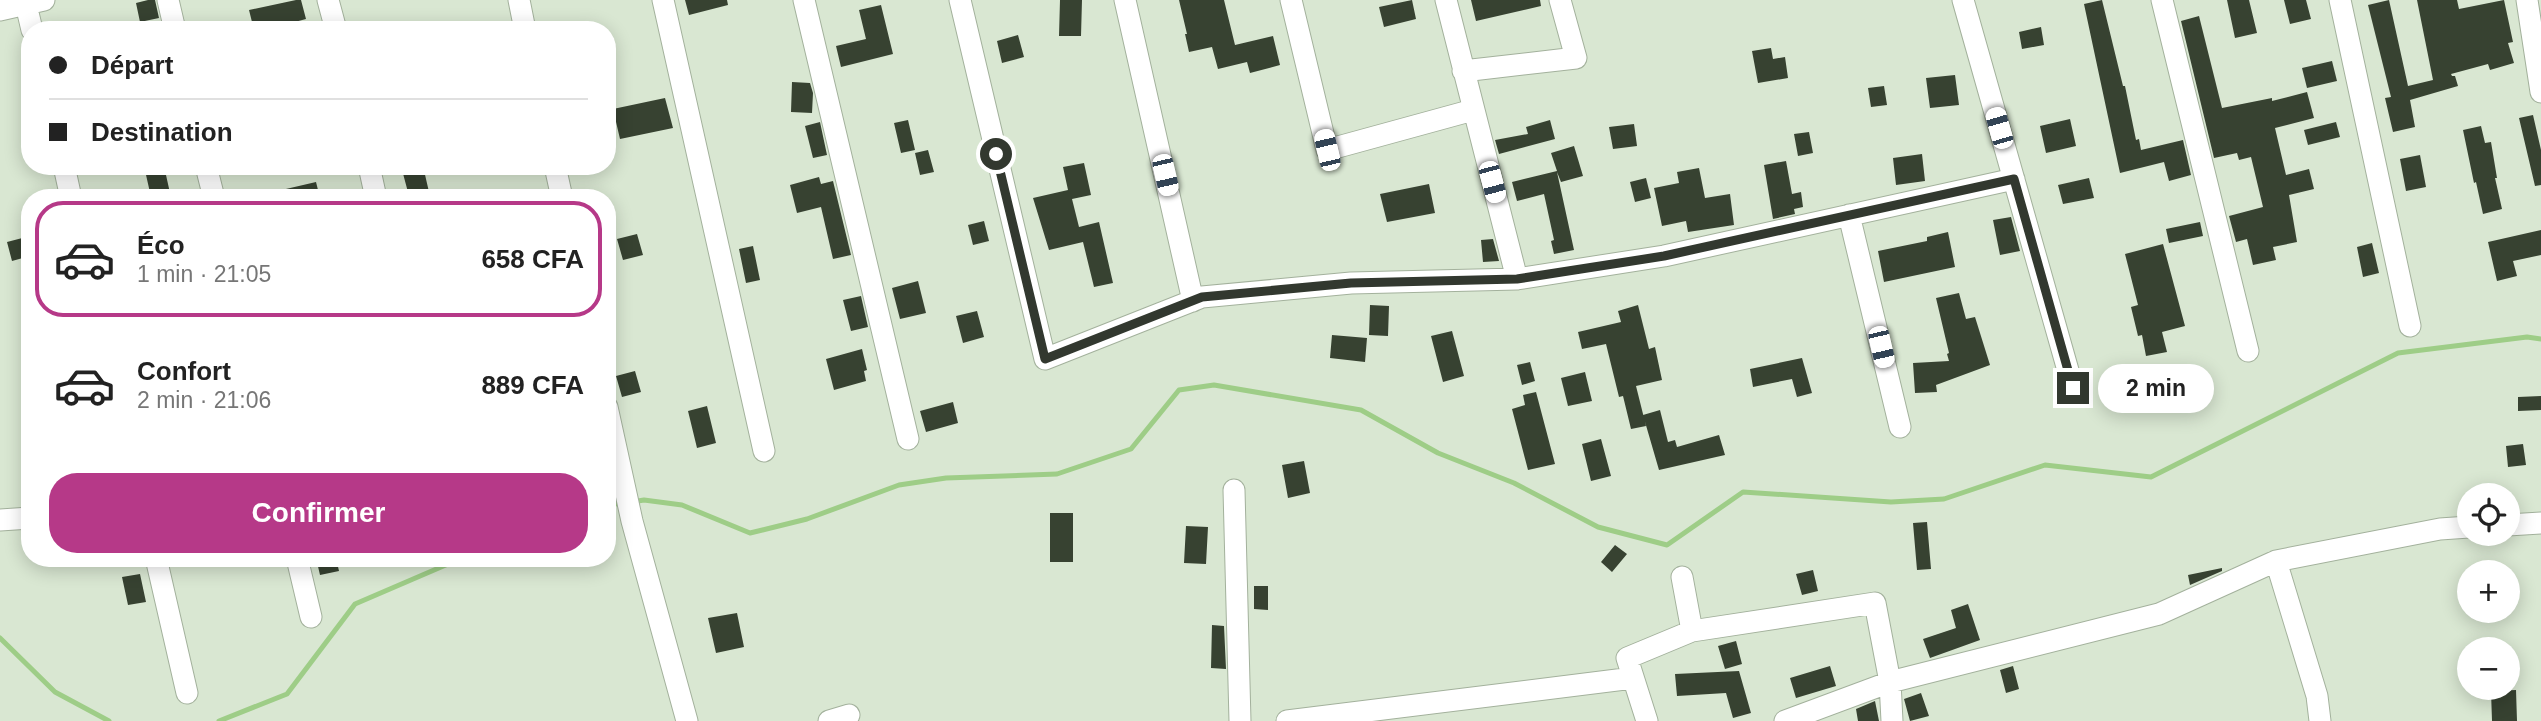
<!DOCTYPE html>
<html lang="fr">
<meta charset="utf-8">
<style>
body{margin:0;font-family:Arial,sans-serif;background:#f6f6f6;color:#222;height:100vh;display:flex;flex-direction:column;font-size:26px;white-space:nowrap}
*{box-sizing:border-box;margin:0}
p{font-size:23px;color:#767676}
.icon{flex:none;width:38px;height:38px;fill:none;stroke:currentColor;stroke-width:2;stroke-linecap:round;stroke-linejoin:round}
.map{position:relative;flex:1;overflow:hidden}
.details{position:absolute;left:21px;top:189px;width:595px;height:378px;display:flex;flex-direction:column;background:#fff;border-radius:28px;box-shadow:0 4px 18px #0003}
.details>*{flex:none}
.hud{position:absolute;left:21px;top:21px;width:595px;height:154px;border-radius:28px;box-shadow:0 4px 18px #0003;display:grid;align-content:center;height:154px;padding:0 28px;background:#fff}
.buttons{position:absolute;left:2457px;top:483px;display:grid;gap:14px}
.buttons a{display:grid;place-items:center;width:63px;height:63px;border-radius:50%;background:#fff;box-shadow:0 4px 18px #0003;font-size:35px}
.end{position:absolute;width:32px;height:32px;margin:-16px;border:9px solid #32382f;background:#fff;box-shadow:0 0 0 4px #fff}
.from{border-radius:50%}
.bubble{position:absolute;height:49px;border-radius:24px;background:#fff;box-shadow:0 4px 18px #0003;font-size:23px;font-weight:800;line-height:49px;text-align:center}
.car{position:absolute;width:21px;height:42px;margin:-21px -10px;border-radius:9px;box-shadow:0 0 5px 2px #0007;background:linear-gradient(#fff 24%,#345 0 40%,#fff 0 76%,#345 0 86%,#fff 0)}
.hud b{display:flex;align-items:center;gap:24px;height:66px;font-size:26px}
.hud b+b{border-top:2px solid #e0e0e0}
.hud i{width:18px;height:18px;background:#222}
ul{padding:12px 0 0;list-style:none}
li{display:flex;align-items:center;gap:21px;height:116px;margin:0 14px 10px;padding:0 14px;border:4px solid transparent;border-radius:28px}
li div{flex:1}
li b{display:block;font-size:26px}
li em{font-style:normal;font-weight:800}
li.on{border-color:#b63988}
li>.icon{width:63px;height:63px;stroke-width:1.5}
.button{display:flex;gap:14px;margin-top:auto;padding:14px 28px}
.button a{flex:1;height:80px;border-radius:28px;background:#b63988;color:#fff;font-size:28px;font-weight:800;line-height:80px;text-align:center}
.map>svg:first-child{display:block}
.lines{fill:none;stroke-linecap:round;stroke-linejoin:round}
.stream{stroke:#9ecd87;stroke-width:5}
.building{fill:#374231}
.street-casing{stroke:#a3b19c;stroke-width:23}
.street{stroke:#fff;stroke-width:21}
.route{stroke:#32382f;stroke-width:9}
</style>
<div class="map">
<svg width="2541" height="721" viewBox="0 0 2541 721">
<rect width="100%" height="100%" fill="#d9e7d2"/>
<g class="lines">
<!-- stream -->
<path class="stream" d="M632,502l12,-2 38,5 68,28 57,-14 92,-34 47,-7 111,-4 74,-25 48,-59 35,-5 147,25 77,43 76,30 84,44 69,18 76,-53 148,10 53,-3 101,-34 106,12 247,-124 129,-16 14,2
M607,505l16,-2
M0,638l55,54 54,29
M219,721l68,-27 68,-90 107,-46"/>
</g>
<!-- building -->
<path class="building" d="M148,0h7l4,18 -19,4 -4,-19z
M296,0h5l5,19 -30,8v3h-22l-5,-20z
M685,0h42l1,5 -39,10z
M1060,0h22l-1,36h-22z
M1179,0h45l11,45 38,-9 7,29 -30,8 -3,-11 -29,7 -6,-22 -23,5 -4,-18h2z
M1412,0l4,19 -32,8 -5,-20z
M1471,0h69l1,6 -65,15z
M2102,0l21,86h2l11,54 3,-1 2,11 42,-10 8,35 -22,6 -5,-19 -44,11 -36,-169z
M2227,0h22l8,33 -22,5z
M2284,0h22l5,19 -21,5z
M2389,0l19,86 25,-6 -16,-80h40l2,9 45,-9 9,42 -5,1 6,20 -24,7 -2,-6 -37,10 1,2h3l3,10 -48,14 5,27 -22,5 -8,-34 6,-1 -23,-92z
M881,5l12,49 -52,13 -5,-21 30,-7 -7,-29z
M2199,16l23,92 50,-10v3l35,-9 7,26 -39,10 11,47 23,-6 5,20 -25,6 8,47 -24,5 3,13 -23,5 -6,-26 -11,3 -7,-26 34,-9 -12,-50 -12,3 -2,-7 -23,5 -33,-137z
M2041,27l3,18 -22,4 -3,-17z
M1018,35l6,22 -22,6 -5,-22z
M1771,48l2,11 12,-2 3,21 -30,5 -6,-32z
M2332,61l5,20 -30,7 -5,-20z
M1955,75l4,30 -29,3 -4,-30z
M792,82l18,1 3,10 -1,20 -21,-1z
M1884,86l3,19 -16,2 -3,-19z
M665,98l8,30 -53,11 -7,-30z
M2533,115l8,35v35l-6,1 -16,-68z
M2070,119l6,27 -30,7 -6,-27z
M908,120l7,30 -14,3 -7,-30z
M1550,120l5,19 -56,15 -4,-14 33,-6 -2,-7z
M820,122l7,33 -14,3 -8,-32z
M2336,122l4,15 -32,8 -4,-15z
M1634,124l3,22 -24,3 -4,-22z
M2481,126l4,17 6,-1 6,36h-2l7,31 -19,5 -7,-32 -2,1 -11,-53z
M1809,132l4,21 -15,3 -4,-22z
M1574,146l9,30 -22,6 -4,-10 17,78 -20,4 -3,-13 3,-1 -10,-46 -27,7 -5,-19 45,-11 -6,-18z
M928,150l6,22 -14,3 -5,-22z
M1922,154l3,27 -29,4 -3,-27z
M2420,155l6,32 -20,4 -6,-32z
M1786,161l6,33 9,-2 2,15 -9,2 1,5 -22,5 -9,-54z
M1084,163l7,32 -19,4 7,28 20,-5 14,61 -19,4 -11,-45 -34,8 -16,-52 35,-8 -5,-23z
M144,166h20l6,27 -19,4z
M401,166h22l6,26 -20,4z
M1699,168l6,30 25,-4 4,31 -46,7 -2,-11 -24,5 -8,-38 25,-5 -2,-11z
M819,177l2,7 12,-3 18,74 -18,4 -12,-52 -24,6 -7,-28z
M1646,178l5,20 -16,4 -5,-20z
M2089,178l5,20 -31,6 -5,-19z
M316,182l4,16h-47v-6z
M1429,184l6,29 -48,9 -7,-28z
M2011,217l9,34 -20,4 -7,-35z
M984,221l5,20 -16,4 -5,-20z
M2200,222l3,14 -34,7 -3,-14z
M2541,230v25l-28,6 4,15 -20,5 -9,-39z
M1948,232l7,35 -71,15 -6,-31 49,-10v-4z
M637,234l6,21 -20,5 -6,-21z
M30,236v20l-18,5 -5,-19z
M1493,239l6,22 -16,1 -2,-22z
M2372,243l7,30 -16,4 -6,-30z
M2163,244l22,82 -23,6 5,20 -21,4 -4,-21 -4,1 -7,-29 7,-2 -13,-51z
M753,246l7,34 -14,3 -7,-34z
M918,281l8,32 -26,6 -8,-31z
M1959,293l7,26 9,-2 15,48 -54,20 1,7 -22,1 -2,-30 36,-2 -2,-7 2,-1 -13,-55z
M861,296l7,31 -17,4 -8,-31z
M1370,305l19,1 -1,30 -19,-1z
M1638,305l11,44 6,-2 7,33 -26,6 10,40 -15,3 -8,-33 -4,1 -13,-53 -24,5 -4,-17 43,-10 -3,-11z
M977,311l7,26 -21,6 -7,-27z
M1452,331l12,45 -21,6 -12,-46z
M1332,335l35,3 -2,24 -35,-4z
M862,349l5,21 -3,1 2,10 -32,9 -8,-31z
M1802,358l10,35 -15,4 -5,-18 -39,8 -3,-18z
M1530,362l5,19 -13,4 -5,-20z
M635,371l6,21 -19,5 -6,-21z
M1585,372l7,29 -24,5 -7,-28z
M1536,392l19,72 -27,6 -16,-61 13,-4 -2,-10z
M2541,396v14l-23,1v-14z
M953,402l5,21 -32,9 -6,-21z
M707,406l9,37 -19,5 -9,-37z
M1660,410l8,32 7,-2 2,7 42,-12 6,20 -66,15 -16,-55z
M1601,439l10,37 -20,5 -9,-37z
M2523,444l3,21 -18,2 -2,-21z
M1304,461l6,32 -22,5 -6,-33z
M1050,513h23v49h-23z
M1927,522l4,47 -14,1 -4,-47z
M1186,526l22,1 -2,37 -22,-1z
M1615,545l12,9 -15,18 -11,-10z
M316,558h20l3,13 -19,4z
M2222,568v3l-32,14 -2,-10z
M1813,570l5,21 -16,4 -6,-21z
M140,574l6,28 -18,3 -6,-28z
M1254,586h14v24l-14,-1z
M1968,604l12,36 -50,18 -7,-19 33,-11 -5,-18z
M737,613l7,34 -28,6 -8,-35z
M1212,625l12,1 2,43 -15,-1z
M1736,641l6,23 -17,5 -7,-23z
M1830,666l6,20 -40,12 -6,-20z
M2013,666l6,23 -13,4 -6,-23z
M1739,671l12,42 -18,5 -7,-25 -49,3 -2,-22z
M2516,690l1,31h-25l-1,-30z
M1921,693l8,23 -19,5 -6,-22z
M1875,701l4,20h-21l-2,-12z"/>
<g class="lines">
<defs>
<path id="street" d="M25,0l7,30
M168,0l7,30
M328,0l8,30
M519,0l6,30
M663,0l101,451
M804,0l104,439
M960,0l85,359 157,-62 149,-14 166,-4 147,-23 350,-77
M1125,0l68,301
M1291,0l36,150 146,-40
M1446,0l71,279
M1963,0l110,388
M2162,0l86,351
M2340,0l70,326
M2527,0l14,92
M0,10l44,-10
M1463,71l113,-13 -16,-58
M64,166l7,32
M206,166l8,32
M369,166l7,32
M555,166l7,32
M1849,215l51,212
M607,407l25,114 55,200
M1234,490l6,231
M0,520l30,-2
M2508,525l33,-2
M156,558l31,135
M297,558l14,59
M2276,561l41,135 3,25
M1682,577l10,54 183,-28 15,79 2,39
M829,721l20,-6
M1287,721l346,-43
M1647,721l-20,-63 65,-27
M1785,721l105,-39 269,-68 117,-53 164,-32 29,-2"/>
</defs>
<!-- street casing -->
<use href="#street" class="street-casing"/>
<!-- street -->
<use href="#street" class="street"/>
</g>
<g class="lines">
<!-- route -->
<path class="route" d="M996,154l49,205 157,-62 149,-14 166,-4 147,-23 350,-77 59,209"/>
</g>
</svg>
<div class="buttons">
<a><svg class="icon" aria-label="locate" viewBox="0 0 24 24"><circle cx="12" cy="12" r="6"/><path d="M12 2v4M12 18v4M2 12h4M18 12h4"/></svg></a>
<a>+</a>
<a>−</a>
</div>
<i class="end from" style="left:996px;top:154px"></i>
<i class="end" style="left:2073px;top:388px"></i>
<div class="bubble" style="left:2098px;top:364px;width:116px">2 min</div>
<i class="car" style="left:1999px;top:128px;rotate:344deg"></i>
<i class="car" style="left:1327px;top:150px;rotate:347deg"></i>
<i class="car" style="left:1165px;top:175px;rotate:167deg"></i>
<i class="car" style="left:1492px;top:182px;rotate:165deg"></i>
<i class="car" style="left:1881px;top:347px;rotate:167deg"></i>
<div class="hud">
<b><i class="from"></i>Départ</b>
<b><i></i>Destination</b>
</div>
<section class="details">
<ul>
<li class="on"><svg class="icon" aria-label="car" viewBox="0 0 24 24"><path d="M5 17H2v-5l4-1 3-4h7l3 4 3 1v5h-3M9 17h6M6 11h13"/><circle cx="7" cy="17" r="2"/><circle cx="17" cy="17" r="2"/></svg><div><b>Éco</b><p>1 min · 21:05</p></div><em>658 CFA</em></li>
<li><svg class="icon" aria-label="car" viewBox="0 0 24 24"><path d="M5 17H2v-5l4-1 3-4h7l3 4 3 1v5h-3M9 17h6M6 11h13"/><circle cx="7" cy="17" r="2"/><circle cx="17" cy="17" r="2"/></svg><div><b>Confort</b><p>2 min · 21:06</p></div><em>889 CFA</em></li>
</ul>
<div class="button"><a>Confirmer</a></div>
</section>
</div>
